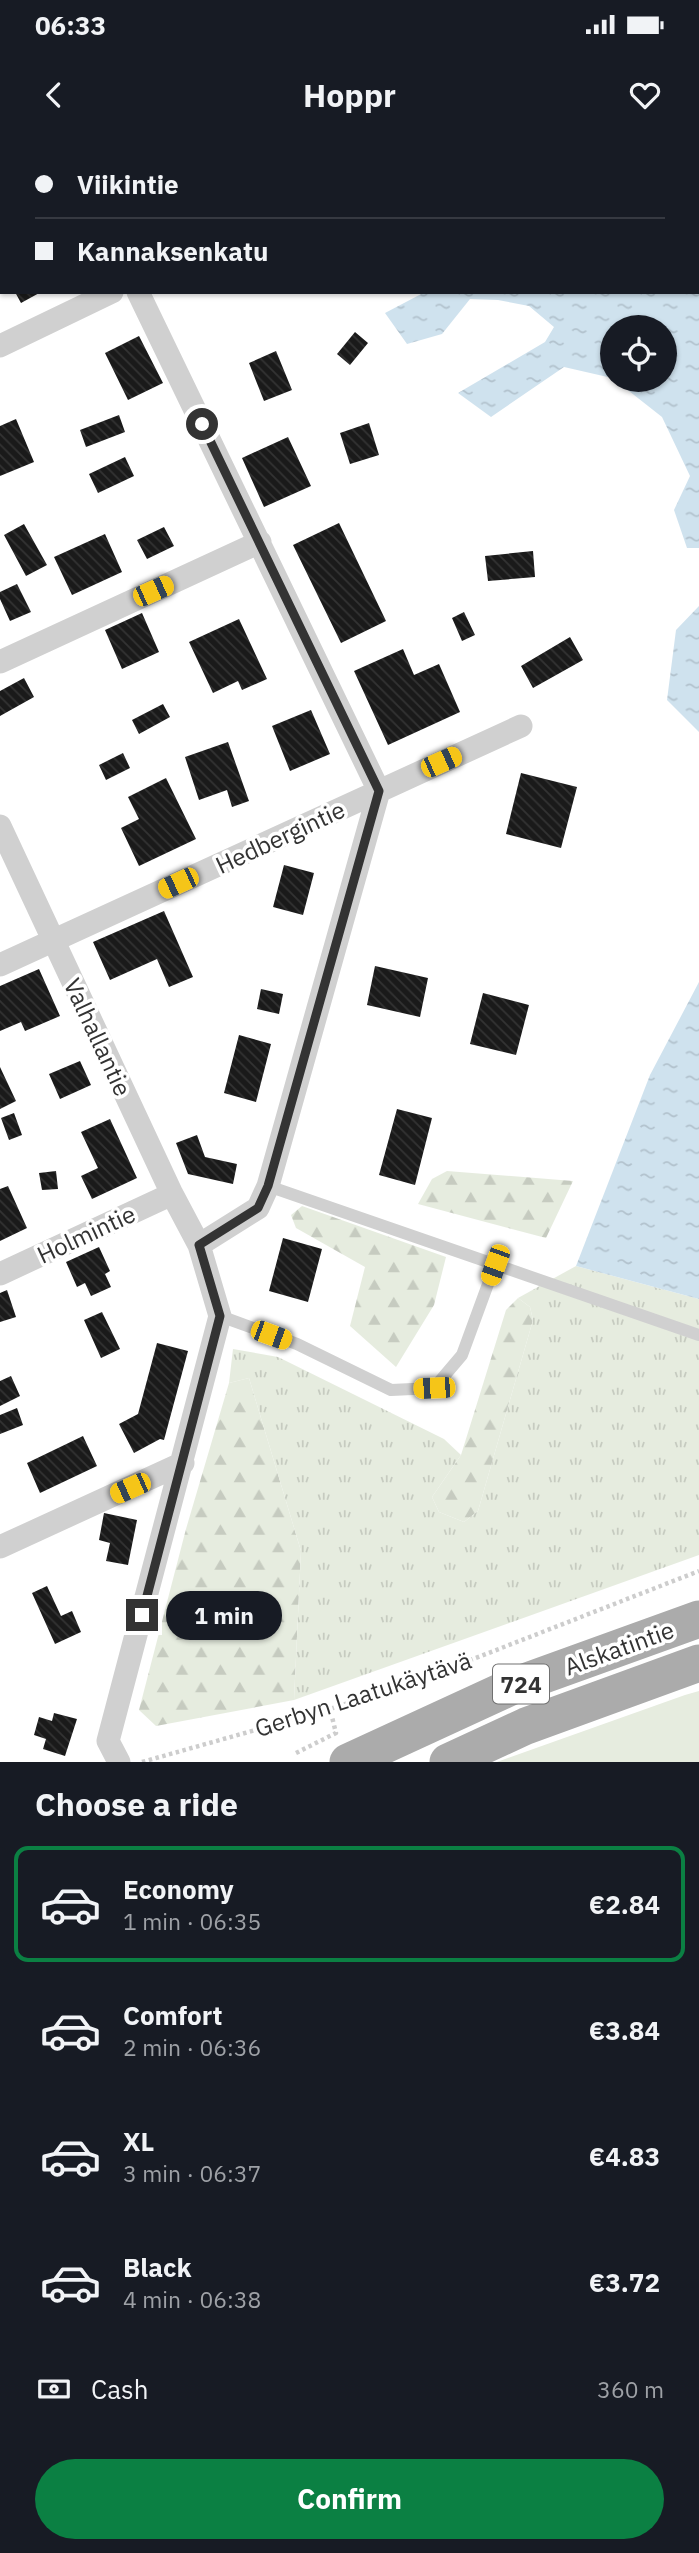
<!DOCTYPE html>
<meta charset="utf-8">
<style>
body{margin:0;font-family:"IBM Plex Sans",sans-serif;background:#242831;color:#f1f3f6;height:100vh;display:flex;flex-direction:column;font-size:26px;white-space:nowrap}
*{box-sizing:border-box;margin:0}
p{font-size:23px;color:#9ea1a6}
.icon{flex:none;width:38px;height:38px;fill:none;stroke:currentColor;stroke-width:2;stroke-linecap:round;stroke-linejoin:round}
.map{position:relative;height:1622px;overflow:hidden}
.sheet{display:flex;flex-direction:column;background:#171b24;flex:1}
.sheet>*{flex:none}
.hud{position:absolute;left:0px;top:0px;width:700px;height:154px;box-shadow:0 2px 5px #0004;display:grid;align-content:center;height:154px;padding:0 35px;background:#171b24}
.tools{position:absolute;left:600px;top:175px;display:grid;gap:14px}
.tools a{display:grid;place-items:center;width:77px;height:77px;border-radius:50%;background:#171b24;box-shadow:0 2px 5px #0004;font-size:35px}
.end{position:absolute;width:32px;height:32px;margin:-16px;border:9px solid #333;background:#fff;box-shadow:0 0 0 4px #fff}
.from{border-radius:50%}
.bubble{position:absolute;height:49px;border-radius:24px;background:#171b24;box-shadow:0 2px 5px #0004;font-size:23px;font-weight:700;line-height:49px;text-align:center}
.car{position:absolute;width:21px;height:42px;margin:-21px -10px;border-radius:9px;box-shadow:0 0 5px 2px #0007;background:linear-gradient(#f5c518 24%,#345 0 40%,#f5c518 0 76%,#345 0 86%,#f5c518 0)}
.hud b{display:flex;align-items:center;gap:24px;height:66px;font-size:26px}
.hud b+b{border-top:2px solid #363941}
.hud i{width:18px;height:18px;background:#f1f3f6}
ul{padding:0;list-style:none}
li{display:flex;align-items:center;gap:21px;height:116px;margin:0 14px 10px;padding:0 21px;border:4px solid transparent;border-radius:14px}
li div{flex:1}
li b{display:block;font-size:26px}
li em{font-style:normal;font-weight:700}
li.selected{border-color:#0b8043}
li>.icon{width:63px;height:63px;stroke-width:1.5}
h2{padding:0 35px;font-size:32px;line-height:84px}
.pay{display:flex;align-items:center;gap:18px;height:77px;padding:0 35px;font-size:26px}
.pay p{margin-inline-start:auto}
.primary-button{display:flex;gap:14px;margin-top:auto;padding:14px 35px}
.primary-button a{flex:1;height:80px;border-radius:42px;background:#0b8043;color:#fff;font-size:28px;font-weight:700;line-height:80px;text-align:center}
.status{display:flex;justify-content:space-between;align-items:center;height:49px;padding:0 35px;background:#171b24;direction:ltr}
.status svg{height:19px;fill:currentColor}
header{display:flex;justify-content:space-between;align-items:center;height:91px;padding:0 35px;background:#171b24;font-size:32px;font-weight:700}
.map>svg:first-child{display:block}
.grass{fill:#e6ecdf}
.forest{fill:url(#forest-firs)}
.park{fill:url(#park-tufts)}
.water{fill:url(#water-ripples)}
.building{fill:url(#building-back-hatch)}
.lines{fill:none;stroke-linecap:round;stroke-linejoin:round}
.path{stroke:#cdcdcd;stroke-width:4.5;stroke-dasharray:3.5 3.5;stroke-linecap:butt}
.lane{stroke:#d0d0d0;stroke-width:12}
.street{stroke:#d0d0d0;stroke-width:23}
.primary{stroke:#ababab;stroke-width:37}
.route{stroke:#333;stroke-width:9}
.labels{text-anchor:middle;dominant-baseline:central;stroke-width:7;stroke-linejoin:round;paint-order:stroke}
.shield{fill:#fff;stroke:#707070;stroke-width:2}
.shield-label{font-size:23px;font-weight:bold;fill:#333}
.street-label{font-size:24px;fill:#333;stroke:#fff}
</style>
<div class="status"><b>06:33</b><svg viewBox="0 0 49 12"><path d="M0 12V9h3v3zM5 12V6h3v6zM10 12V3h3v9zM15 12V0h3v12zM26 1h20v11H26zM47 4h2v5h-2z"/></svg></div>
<header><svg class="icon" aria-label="back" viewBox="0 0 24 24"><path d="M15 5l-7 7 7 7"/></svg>Hoppr<svg class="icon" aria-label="heart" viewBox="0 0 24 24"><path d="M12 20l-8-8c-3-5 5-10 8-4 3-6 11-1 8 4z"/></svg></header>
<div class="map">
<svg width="699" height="1622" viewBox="0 0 699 1622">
<defs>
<pattern id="forest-firs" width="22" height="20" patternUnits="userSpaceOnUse" patternTransform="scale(1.75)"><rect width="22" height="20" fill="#e6ecdf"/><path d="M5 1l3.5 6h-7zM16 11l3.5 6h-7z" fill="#c6cbc0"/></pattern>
<pattern id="park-tufts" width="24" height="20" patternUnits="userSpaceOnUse" patternTransform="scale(1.75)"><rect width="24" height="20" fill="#e6ecdf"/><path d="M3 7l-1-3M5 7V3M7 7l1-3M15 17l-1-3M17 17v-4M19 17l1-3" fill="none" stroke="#c6cbc0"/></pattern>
<pattern id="water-ripples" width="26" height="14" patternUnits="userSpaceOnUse" patternTransform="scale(1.75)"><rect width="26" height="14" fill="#cfe2ee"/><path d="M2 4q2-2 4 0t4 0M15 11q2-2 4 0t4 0" fill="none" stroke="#b2c2cd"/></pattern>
<pattern id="building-back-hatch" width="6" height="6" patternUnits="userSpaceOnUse" patternTransform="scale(1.75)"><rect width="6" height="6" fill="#1a1a1a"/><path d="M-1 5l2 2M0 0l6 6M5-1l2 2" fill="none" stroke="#333"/></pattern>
</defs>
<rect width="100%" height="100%" fill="#fff"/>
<!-- grass -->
<path class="grass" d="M699,1551v71h-202l188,-67z"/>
<!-- forest -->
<path class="forest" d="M447,1031l126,10 -27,57 -128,-34 14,-25z
M302,1066l144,51 -12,48 -38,62 -46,-41 15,-59 -69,-39 -5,-13z
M518,1158l12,9 3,13 -55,191 -14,11 -25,-10 -7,-15 29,-42 45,-145z
M249,1238l52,173 -7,149 -138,26 -17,-16 47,-181 43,-146z"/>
<!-- park -->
<path class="park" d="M576,1126l123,33v256l-405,145 7,-149 -52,-173 -20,5 4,-34 45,8 166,82 17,16 -29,42 7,15 25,10 14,-11 55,-191 -3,-13 -12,-9z"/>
<!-- water -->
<path class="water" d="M327,0h372v408h-12l-13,-38 16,-34 -28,-59 -47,-37h50v-53h-53v51l-48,-11 -73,50 -33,-24 87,-51 9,-15 -25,-21 -31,-6 -28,-1 -28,35 -35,10 -22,-31 40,-21h273v-150z
M699,466v126l-32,-32 9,-70z
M699,842v317l-123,-33 74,-191z"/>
<!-- building -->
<path class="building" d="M15,152h26l-20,11z
M355,192l13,11 -18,22 -13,-11z
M139,196l24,47 -35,17 -23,-47z
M276,211l16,39 -28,11 -15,-38z
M119,275l6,17 -39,15 -6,-17z
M16,279l18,43 -34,14v-50z
M369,283l10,32 -29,9 -10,-31z
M288,297l23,49 -47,21 -22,-49z
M125,317l9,19 -36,17 -9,-19z
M339,383l47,98 -45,22 -48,-98z
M24,384l23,41 -21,11 -22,-41z
M164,387l10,19 -27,13 -10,-19z
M105,394l17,38 -50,23 -18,-38z
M533,411l2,26 -47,4 -3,-25z
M17,444l14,28 -21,9 -10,-22v-7z
M464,472l11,23 -13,6 -10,-23z
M142,473l17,39 -37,17 -17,-39z
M239,479l28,60 -25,11 -4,-9 -25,12 -24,-51z
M570,497l13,23 -50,28 -12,-22z
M403,509l11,26 25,-11 21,48 -72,33 -34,-74z
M24,538l10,19 -34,19v-25z
M163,564l7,13 -31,17 -7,-14z
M311,570l19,44 -40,17 -18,-45z
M228,602l21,59 -17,6 -5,-17 -28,10 -14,-43z
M123,613l7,15 -24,12 -7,-15z
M521,633l56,14 -16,61 -55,-14z
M166,638l30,61 -57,27 -18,-38 18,-9 -11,-22z
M284,725l30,8 -11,42 -30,-8z
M164,771l29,66 -24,10 -12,-28 -47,21 -17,-38z
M375,826l53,12 -8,39 -53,-12z
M39,829l21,47 -35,15 -4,-9 -21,9v-45z
M261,849l22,5 -4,20 -22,-5z
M483,853l46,12 -13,50 -46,-11z
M239,895l32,9 -15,58 -32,-9z
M80,921l11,24 -31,14 -11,-25z
M0,927l16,34 -16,8z
M397,969l35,9 -17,67 -36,-10z
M14,973l8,22 -13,5 -8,-22z
M110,979l27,59 -45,21 -11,-23 17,-8 -17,-36z
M197,995l8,22 32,7 -4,20 -45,-10 -12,-31z
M56,1031l2,18 -16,1 -3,-17z
M8,1046l19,42 -27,13v-52z
M283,1098l39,11 -14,53 -39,-11z
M99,1107l11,24 -5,3 6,13 -20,9 -6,-13 -8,4 -11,-25z
M7,1150l9,27 -16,5v-29z
M102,1172l18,37 -19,9 -17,-38z
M157,1203l31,8 -24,89 -4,-1 -26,14 -15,-29 19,-10z
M11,1236l9,20 -20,10v-25z
M17,1268l6,17 -23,9v-19z
M83,1296l14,30 -57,27 -13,-30z
M104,1373l33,7 -9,45 -22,-4 4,-18 -11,-3z
M47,1446l14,30 11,-5 9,21 -26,12 -23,-51z
M54,1573l23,6 -12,37 -22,-7 3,-10 -12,-4 5,-18 13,4z"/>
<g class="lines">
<!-- path -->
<path class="path" d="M426,2l3,-2
M296,1613l40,-20 -6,-24
M142,1622l188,-53 97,-32 272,-106"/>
<!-- lane -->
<path class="lane" d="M268,1046l431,149
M220,1176l77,28 94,46 43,-2 28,-33 33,-90"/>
<!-- street -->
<path class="street" d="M65,0l1,2
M0,206l112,-54
M0,522l260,-120
M0,686l172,368 27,51
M0,825l521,-239
M0,1134l172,-80
M0,1407l183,-84
M119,1622l-11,-21 112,-425 -21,-71 59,-37 10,-22 111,-395 -241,-499"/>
<!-- primary -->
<path class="primary" d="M348,1622l165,-76 186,-67
M448,1622l78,-36 173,-63"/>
</g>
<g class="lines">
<!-- route -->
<path class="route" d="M142,1475l78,-299 -21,-71 59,-37 10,-22 111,-395 -177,-367"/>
</g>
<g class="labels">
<!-- shield labels -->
<rect class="shield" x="493" y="1524.5" width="56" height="39" rx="5"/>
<g class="shield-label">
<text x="521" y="1544">724</text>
</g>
<!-- street labels -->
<g class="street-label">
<text transform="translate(280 697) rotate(-25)">Hedbergintie</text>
<text transform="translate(98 897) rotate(65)">Valhallantie</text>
<text transform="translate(86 1094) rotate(-25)">Holmintie</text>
<text transform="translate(619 1508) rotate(-20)">Alskatintie</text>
<text transform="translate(363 1554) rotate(-18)">Gerbyn Laatukäytävä</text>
</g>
</g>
</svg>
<div class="tools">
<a><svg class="icon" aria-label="locate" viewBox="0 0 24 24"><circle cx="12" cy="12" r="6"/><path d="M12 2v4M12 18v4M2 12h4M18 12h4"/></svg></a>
</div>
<i class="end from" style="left:202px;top:284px"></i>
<i class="end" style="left:142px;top:1475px"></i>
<div class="bubble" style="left:166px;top:1451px;width:116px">1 min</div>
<i class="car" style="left:153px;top:451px;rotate:66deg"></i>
<i class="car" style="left:441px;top:622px;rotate:66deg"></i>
<i class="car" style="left:178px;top:743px;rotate:245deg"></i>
<i class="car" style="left:495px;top:1125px;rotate:200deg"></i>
<i class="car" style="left:271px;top:1195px;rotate:110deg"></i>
<i class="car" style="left:434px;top:1248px;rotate:268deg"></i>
<i class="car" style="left:130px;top:1348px;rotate:246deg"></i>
<div class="hud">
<b><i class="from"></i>Viikintie</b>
<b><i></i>Kannaksenkatu</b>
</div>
</div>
<section class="sheet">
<h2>Choose a ride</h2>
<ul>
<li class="selected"><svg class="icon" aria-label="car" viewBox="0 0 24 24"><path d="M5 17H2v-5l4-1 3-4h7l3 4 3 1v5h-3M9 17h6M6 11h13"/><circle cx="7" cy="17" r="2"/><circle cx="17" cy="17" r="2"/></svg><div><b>Economy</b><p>1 min · 06:35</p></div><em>€2.84</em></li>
<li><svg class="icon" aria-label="car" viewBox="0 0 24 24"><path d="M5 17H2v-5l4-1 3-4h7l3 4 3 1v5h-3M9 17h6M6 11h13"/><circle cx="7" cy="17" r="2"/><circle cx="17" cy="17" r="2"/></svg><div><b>Comfort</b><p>2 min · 06:36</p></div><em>€3.84</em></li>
<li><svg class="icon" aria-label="car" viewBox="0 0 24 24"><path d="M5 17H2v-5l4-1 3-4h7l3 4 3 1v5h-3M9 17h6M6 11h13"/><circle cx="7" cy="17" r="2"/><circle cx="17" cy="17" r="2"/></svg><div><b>XL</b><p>3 min · 06:37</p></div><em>€4.83</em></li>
<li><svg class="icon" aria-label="car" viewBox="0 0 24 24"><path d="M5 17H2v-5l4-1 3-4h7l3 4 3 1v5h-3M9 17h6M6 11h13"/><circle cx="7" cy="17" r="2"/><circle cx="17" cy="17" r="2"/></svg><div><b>Black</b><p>4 min · 06:38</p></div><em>€3.72</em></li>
</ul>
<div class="pay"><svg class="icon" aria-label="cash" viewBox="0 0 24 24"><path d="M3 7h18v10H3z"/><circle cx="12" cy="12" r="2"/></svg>Cash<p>360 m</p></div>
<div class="primary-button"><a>Confirm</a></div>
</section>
